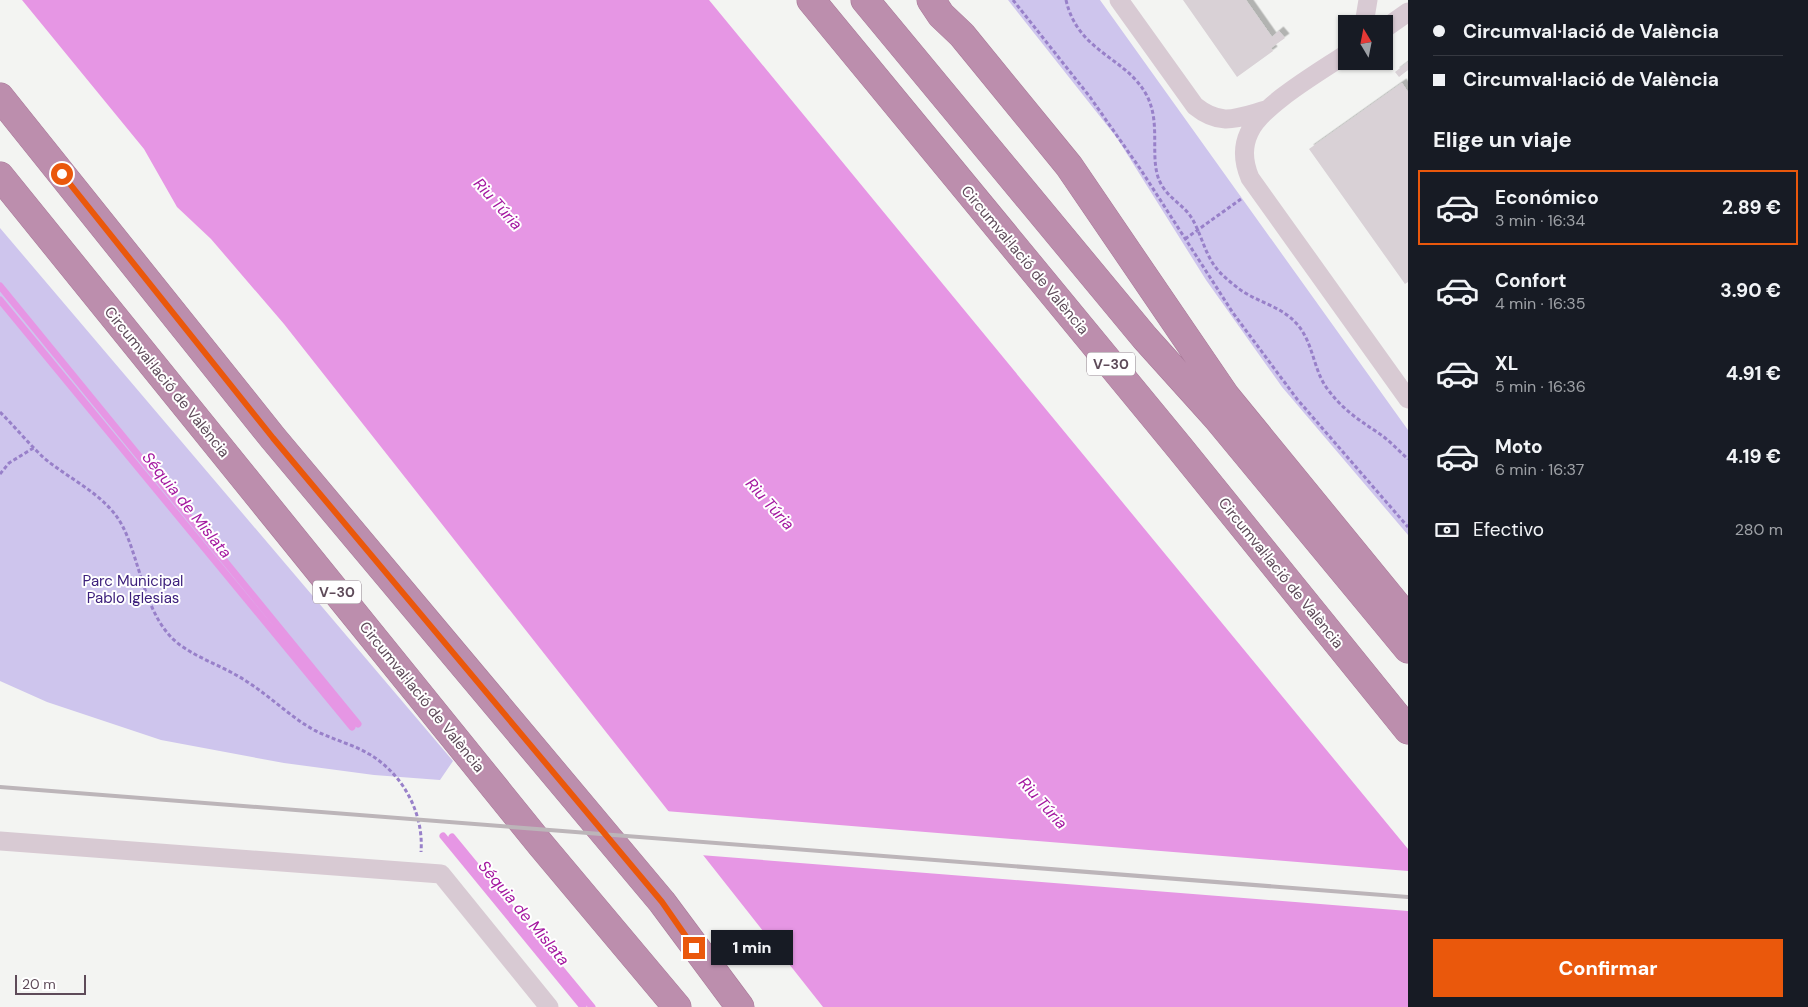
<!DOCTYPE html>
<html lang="es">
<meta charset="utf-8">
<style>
body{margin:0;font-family:"DM Sans",sans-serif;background:#20242c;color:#f1f3f6;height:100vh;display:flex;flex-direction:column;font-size:19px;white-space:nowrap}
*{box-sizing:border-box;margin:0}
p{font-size:16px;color:#9ea1a6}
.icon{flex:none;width:28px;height:28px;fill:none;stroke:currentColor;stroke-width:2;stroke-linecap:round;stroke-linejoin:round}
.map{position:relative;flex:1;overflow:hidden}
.sheet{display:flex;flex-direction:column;background:#171b24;width:400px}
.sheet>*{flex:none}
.hud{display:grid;align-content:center;height:110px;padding:0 25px;background:#171b24}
.needle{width:32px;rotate:350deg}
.controls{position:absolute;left:1338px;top:15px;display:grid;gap:10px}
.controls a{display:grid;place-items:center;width:55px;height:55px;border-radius:0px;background:#171b24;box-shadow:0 1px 4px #0004;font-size:25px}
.scale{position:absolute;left:15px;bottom:12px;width:71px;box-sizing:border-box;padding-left:5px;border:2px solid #5e4b59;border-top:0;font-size:14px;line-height:18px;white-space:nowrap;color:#5e4b59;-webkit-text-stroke:4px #fff;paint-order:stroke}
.end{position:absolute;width:22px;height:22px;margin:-11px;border:6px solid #ea580c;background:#fff;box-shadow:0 0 0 2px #fff}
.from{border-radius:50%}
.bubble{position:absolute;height:35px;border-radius:0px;background:#171b24;box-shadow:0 1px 4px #0004;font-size:16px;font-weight:800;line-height:35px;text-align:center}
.hud b{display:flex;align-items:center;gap:18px;height:48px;font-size:19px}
.hud b+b{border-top:1px solid #363941}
.hud i{width:12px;height:12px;background:#f1f3f6}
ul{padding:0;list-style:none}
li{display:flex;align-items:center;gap:15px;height:75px;margin:0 10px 8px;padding:0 15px;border:2px solid transparent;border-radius:0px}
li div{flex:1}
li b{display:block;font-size:19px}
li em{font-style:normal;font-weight:800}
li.on{border-color:#ea580c}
li>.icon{width:45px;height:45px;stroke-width:1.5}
h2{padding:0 25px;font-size:22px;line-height:60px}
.pay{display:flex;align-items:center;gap:12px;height:55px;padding:0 25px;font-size:19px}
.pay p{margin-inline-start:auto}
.primary-button{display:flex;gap:10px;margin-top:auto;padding:10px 25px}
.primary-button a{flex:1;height:58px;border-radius:0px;background:#ea580c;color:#fff;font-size:20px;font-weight:800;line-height:58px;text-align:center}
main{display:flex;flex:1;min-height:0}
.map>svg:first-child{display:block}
.green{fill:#cec5ed}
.water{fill:#e696e4}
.pier{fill:#f3f4f2}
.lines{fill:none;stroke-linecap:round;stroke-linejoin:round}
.stream{stroke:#e696e4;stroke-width:7}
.building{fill:#d9d1d6;filter:url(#shadow)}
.highway-casing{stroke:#a87998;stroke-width:29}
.path{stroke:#9880c9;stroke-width:3;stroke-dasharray:4 2.5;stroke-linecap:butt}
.street{stroke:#d8cad3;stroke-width:19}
.highway{stroke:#bc8ead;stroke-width:28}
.rail{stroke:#bcb5b9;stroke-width:4}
.route{stroke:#ea580c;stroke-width:6}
.labels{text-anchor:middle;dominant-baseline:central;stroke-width:4;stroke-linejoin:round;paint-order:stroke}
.shield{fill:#fff;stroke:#8e818b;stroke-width:1}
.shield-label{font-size:14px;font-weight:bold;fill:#5e4b59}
.street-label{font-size:15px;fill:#5e4b59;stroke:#fff}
.park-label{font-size:15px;fill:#3d207c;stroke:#fff}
.water-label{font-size:16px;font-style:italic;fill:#a418a0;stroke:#fff}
</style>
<main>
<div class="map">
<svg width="1408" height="1007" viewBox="0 0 1408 1007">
<defs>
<filter id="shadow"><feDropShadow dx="4.5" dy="-4.5" stdDeviation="0" flood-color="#0004"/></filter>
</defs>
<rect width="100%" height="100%" fill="#f3f4f2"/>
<!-- green -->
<path class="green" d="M1008,0h92l308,430v105l-126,-148 -76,-107 -89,-142z
M0,228l453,533 -13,19 -66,-5 -90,-12 -123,-23 -114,-38 -47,-21z"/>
<!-- water -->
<path class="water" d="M22,0h687l699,849v158h-585l-539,-683 -73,-85 -34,-32 -33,-58z"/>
<!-- pier -->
<path class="pier" d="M665,811l743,60v40l-708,-56z"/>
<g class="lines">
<!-- stream -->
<path class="stream" d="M0,286l358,438
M0,300l352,427
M443,836l140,171
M452,837l140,170"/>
</g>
<!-- building -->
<path class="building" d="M1183,0h63l26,37 7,-6 6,7 -14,10 2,3 -36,26z
M1408,62v8l-9,7 -4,-5z
M1402,83l6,9v190l-3,2 -96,-135z"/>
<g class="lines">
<defs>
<path id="highway" d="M811,0l368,447 229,283
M865,0l280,338 72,80 191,231
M931,0l10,15 21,20 107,131 156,229 183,224
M0,97l273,341 389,464 78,105
M0,176l541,669 136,162"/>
</defs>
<!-- highway casing -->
<use href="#highway" class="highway-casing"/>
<!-- path -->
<path class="path" d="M1013,0l77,97 51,73 92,143 64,86 111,128
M1066,0c12,53 61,57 81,96 15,29 1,64 14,88 7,13 19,19 28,30 11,15 14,35 25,51 6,9 15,16 24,23 18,14 43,18 58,35 17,18 17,45 30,64 14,20 31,32 51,45 11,7 21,18 31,27
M1185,239l56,-40
M0,412c15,15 29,32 44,46 26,22 63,37 79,69 18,36 22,92 57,118 21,15 45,22 66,36 24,15 43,35 68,49 17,9 38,14 55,24 34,20 55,59 52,98
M0,474l9,-11 26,-16"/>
<!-- street -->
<path class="street" d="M1119,0l76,106c26,21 42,12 71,4
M1364,24l4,-24
M1384,29l24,-17
M1346,54c-25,17 -86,52 -97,79 -7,15 -5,31 1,45l158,221
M0,841l441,33 108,133"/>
<!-- highway -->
<use href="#highway" class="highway"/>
<!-- rail -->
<path class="rail" d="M0,787l1408,110"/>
</g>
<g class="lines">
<!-- route -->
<path class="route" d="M62,174l211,264 389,464 32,46"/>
</g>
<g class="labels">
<!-- shield labels -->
<g class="shield">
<rect x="1087" y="352.5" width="48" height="23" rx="4"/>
<rect x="313" y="580.5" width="48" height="23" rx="4"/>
</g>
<g class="shield-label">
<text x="1111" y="364">V-30</text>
<text x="337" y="592">V-30</text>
</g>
<!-- street labels -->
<g class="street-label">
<text transform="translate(1025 260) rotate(50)">Circumval·lació de València</text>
<text transform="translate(167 382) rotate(51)">Circumval·lació de València</text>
<text transform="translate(1281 573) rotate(51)">Circumval·lació de València</text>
<text transform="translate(422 697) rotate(51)">Circumval·lació de València</text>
</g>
<!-- park labels -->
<g class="park-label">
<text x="133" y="581">Parc Municipal<tspan x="133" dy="17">Pablo Iglesias</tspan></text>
</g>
<!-- water labels -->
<g class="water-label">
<text transform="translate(498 204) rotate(48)">Riu Túria</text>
<text transform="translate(770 504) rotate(48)">Riu Túria</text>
<text transform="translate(187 505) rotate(51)">Séquia de Mislata</text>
<text transform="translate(1043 803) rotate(48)">Riu Túria</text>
<text transform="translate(524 913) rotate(50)">Séquia de Mislata</text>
</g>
</g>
</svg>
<div class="controls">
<a><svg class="needle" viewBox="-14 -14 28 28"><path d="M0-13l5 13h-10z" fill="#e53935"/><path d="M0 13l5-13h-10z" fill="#9ea1a6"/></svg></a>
</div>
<div class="scale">20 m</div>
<i class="end from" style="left:62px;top:174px"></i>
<i class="end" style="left:694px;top:948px"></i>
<div class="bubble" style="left:711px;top:930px;width:82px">1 min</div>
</div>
<section class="sheet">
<div class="hud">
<b><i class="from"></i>Circumval·lació de València</b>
<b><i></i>Circumval·lació de València</b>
</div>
<h2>Elige un viaje</h2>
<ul>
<li class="on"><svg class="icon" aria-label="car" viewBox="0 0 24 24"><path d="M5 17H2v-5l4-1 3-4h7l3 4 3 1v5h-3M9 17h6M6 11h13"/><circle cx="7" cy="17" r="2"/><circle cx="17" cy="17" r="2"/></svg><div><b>Económico</b><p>3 min · 16:34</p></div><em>2.89 €</em></li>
<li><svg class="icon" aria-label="car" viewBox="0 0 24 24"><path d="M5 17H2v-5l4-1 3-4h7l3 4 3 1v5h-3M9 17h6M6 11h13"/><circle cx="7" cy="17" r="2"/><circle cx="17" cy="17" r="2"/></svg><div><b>Confort</b><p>4 min · 16:35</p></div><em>3.90 €</em></li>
<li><svg class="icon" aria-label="car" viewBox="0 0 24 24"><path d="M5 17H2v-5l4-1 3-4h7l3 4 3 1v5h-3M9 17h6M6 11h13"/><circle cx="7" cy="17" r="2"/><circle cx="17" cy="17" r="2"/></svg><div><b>XL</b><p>5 min · 16:36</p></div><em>4.91 €</em></li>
<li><svg class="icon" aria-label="car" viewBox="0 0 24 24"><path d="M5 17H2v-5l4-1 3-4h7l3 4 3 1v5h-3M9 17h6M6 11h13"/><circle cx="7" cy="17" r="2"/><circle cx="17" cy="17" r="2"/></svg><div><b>Moto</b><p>6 min · 16:37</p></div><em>4.19 €</em></li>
</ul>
<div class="pay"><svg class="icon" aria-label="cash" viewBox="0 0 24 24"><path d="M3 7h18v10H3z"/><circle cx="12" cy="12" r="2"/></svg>Efectivo<p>280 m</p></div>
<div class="primary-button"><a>Confirmar</a></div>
</section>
</main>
